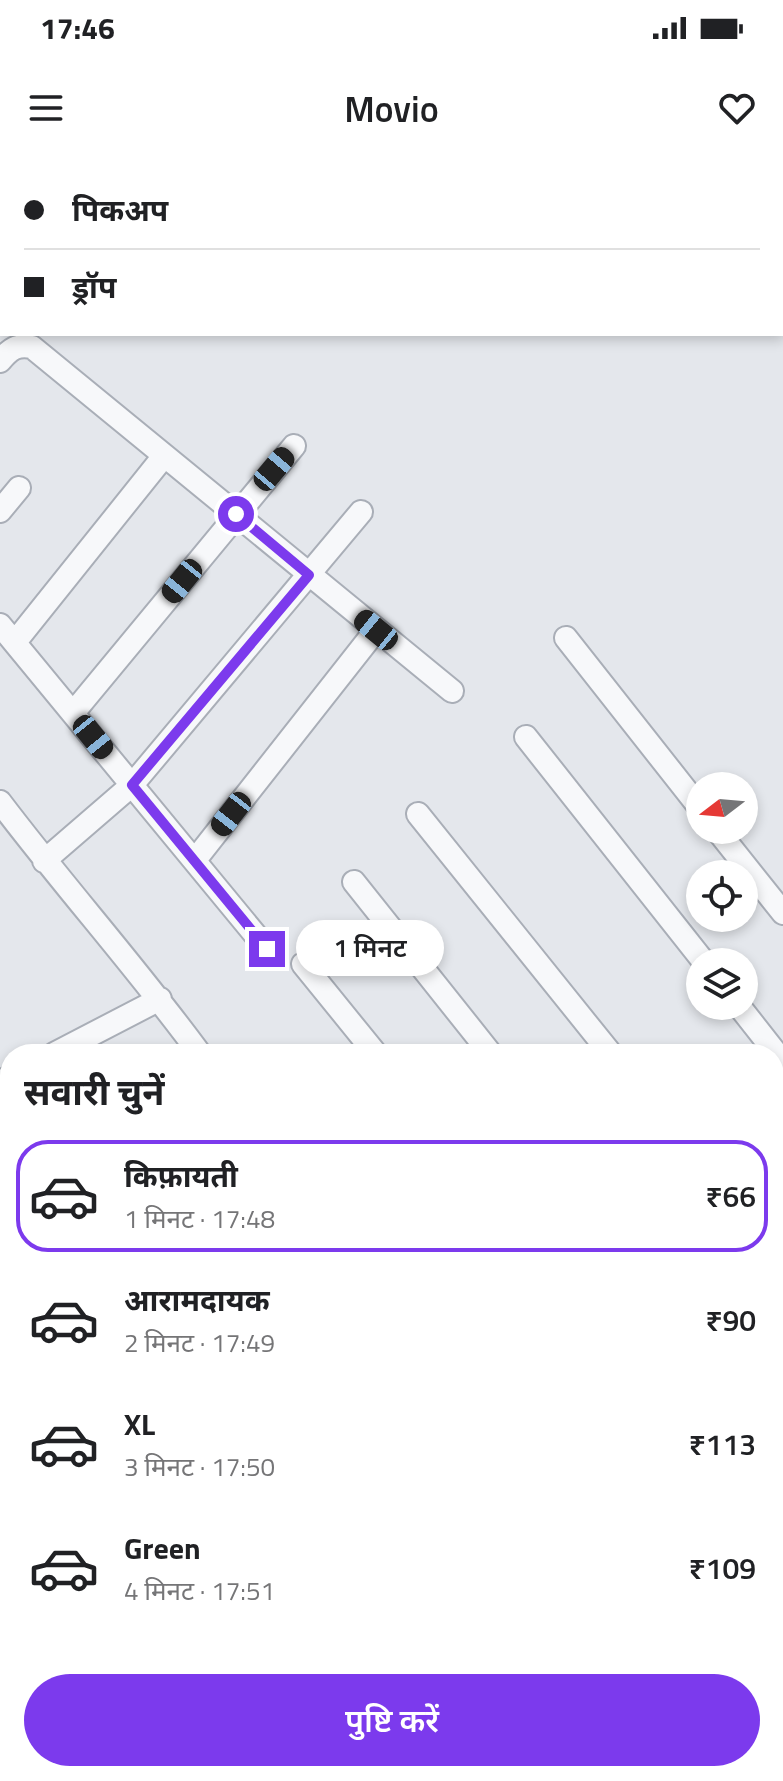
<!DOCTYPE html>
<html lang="hi">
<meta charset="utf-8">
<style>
body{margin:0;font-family:"Titillium Web","Noto Sans Devanagari",sans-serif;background:#f6f6f6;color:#202124;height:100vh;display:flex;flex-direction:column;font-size:30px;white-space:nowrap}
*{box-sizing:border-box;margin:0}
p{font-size:26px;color:#757577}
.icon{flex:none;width:44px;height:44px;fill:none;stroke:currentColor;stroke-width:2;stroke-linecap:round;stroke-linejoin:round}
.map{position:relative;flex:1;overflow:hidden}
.drawer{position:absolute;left:0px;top:884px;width:784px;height:738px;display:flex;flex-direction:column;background:#fff;border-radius:32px 32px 0 0;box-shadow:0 4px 12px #0003}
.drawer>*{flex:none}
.hud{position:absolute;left:0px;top:0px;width:784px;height:176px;box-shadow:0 4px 12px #0003;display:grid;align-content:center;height:176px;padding:0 24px;background:#fff}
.needle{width:52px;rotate:254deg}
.tools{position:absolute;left:686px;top:612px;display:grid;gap:16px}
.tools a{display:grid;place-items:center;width:72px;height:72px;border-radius:50%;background:#fff;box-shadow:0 4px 12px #0003;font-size:40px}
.end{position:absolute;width:36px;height:36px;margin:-18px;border:10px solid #7c3aed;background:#fff;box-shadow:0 0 0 4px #fff}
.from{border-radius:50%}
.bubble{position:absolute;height:56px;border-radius:28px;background:#fff;box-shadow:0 4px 12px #0003;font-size:26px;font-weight:600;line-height:56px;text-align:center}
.car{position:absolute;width:24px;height:48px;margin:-24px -12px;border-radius:10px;box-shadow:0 0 6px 2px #0007;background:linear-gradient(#222 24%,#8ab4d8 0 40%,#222 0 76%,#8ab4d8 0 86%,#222 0)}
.hud b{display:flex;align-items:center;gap:28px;height:76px;font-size:30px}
.hud b+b{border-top:2px solid #e0e0e0}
.hud i{width:20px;height:20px;background:#202124}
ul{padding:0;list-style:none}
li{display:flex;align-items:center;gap:24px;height:112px;margin:0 16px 12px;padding:0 8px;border:4px solid transparent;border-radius:32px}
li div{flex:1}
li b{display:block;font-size:30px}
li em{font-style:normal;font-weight:600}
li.active{border-color:#7c3aed}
li>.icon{width:72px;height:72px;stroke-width:1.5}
h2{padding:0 24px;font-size:36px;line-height:96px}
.button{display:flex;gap:16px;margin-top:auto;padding:16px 24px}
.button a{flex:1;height:92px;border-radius:48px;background:#7c3aed;color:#fff;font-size:32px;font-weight:600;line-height:92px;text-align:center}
.status{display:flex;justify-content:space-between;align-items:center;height:56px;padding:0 40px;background:#fff;direction:ltr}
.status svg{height:22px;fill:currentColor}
header{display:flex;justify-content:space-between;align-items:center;height:104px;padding:0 24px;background:#fff;font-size:36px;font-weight:600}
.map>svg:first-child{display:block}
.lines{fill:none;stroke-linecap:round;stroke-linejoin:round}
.minor-casing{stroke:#a9aeb7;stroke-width:26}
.minor{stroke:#f7f8fa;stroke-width:22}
.route{stroke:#7c3aed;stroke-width:10}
</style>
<div class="status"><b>17:46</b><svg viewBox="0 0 49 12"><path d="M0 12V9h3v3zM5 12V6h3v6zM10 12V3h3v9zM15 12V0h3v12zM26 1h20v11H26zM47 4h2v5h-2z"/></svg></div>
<header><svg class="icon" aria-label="menu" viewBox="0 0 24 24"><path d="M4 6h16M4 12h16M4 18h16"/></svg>Movio<svg class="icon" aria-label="heart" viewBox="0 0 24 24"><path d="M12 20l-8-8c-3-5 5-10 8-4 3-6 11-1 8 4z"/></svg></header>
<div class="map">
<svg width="783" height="1621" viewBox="0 0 783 1621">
<rect width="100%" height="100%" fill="#e4e7ec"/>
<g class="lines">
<defs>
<path id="minor" d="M571,0l1,2
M681,0l1,2
M38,2l2,-2
M0,9l2,2
M0,45l2,-2
M0,201c10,-12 17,-17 32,-14l420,344
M0,351l19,-23
M0,465l267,324
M566,478l134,170
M15,482l149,-186
M73,553l221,-267
M526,577l178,225
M0,642c65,86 137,166 200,252
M418,654l193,240
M717,670l66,83
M195,700l181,-230
M44,701l88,-76 229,-273
M354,722l137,172
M303,804l73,90
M739,846l44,56
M54,894l106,-55
M0,922l10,-5
M774,1005l9,-2
M0,1029l10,-5
M774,1097l9,11
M0,1162l10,-2
M774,1248l9,11
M0,1271l10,-2
M774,1455l9,8"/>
</defs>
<!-- minor casing -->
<use href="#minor" class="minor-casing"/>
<!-- minor -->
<use href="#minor" class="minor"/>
</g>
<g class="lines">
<!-- route -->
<path class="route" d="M236,354l73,61 -177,210 135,164"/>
</g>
</svg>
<div class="tools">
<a><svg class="needle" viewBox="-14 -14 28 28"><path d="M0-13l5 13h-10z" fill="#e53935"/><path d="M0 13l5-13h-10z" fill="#757577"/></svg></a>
<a><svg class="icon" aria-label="locate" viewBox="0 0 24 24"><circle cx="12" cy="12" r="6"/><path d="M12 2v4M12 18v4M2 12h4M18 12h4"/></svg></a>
<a><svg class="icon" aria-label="layers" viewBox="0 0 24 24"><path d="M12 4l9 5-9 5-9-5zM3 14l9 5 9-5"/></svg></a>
</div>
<i class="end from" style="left:236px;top:354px"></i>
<i class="end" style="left:267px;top:789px"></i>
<div class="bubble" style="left:296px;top:760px;width:148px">1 मिनट</div>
<i class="car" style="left:274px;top:309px;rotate:40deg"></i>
<i class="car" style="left:182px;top:421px;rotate:219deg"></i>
<i class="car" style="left:376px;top:470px;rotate:309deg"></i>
<i class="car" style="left:93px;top:577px;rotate:141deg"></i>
<i class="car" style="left:231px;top:654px;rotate:218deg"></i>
<div class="hud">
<b><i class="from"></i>पिकअप</b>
<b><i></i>ड्रॉप</b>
</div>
<section class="drawer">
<h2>सवारी चुनें</h2>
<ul>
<li class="active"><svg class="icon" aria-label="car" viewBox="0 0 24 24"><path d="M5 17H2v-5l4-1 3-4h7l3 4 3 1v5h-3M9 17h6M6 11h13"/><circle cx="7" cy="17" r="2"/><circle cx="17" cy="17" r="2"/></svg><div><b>किफ़ायती</b><p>1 मिनट · 17:48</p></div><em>₹66</em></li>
<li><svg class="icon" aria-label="car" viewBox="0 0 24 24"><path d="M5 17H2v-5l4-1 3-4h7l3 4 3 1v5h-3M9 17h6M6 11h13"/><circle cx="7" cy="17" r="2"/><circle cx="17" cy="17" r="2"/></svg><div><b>आरामदायक</b><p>2 मिनट · 17:49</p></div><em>₹90</em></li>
<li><svg class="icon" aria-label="car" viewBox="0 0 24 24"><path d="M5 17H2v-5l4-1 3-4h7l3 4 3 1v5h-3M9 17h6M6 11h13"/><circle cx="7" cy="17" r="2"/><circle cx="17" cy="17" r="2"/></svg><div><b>XL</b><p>3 मिनट · 17:50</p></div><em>₹113</em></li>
<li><svg class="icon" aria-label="car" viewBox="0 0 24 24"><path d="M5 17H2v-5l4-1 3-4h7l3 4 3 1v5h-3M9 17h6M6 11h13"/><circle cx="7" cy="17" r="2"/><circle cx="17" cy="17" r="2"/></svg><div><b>Green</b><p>4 मिनट · 17:51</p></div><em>₹109</em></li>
</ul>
<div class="button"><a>पुष्टि करें</a></div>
</section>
</div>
